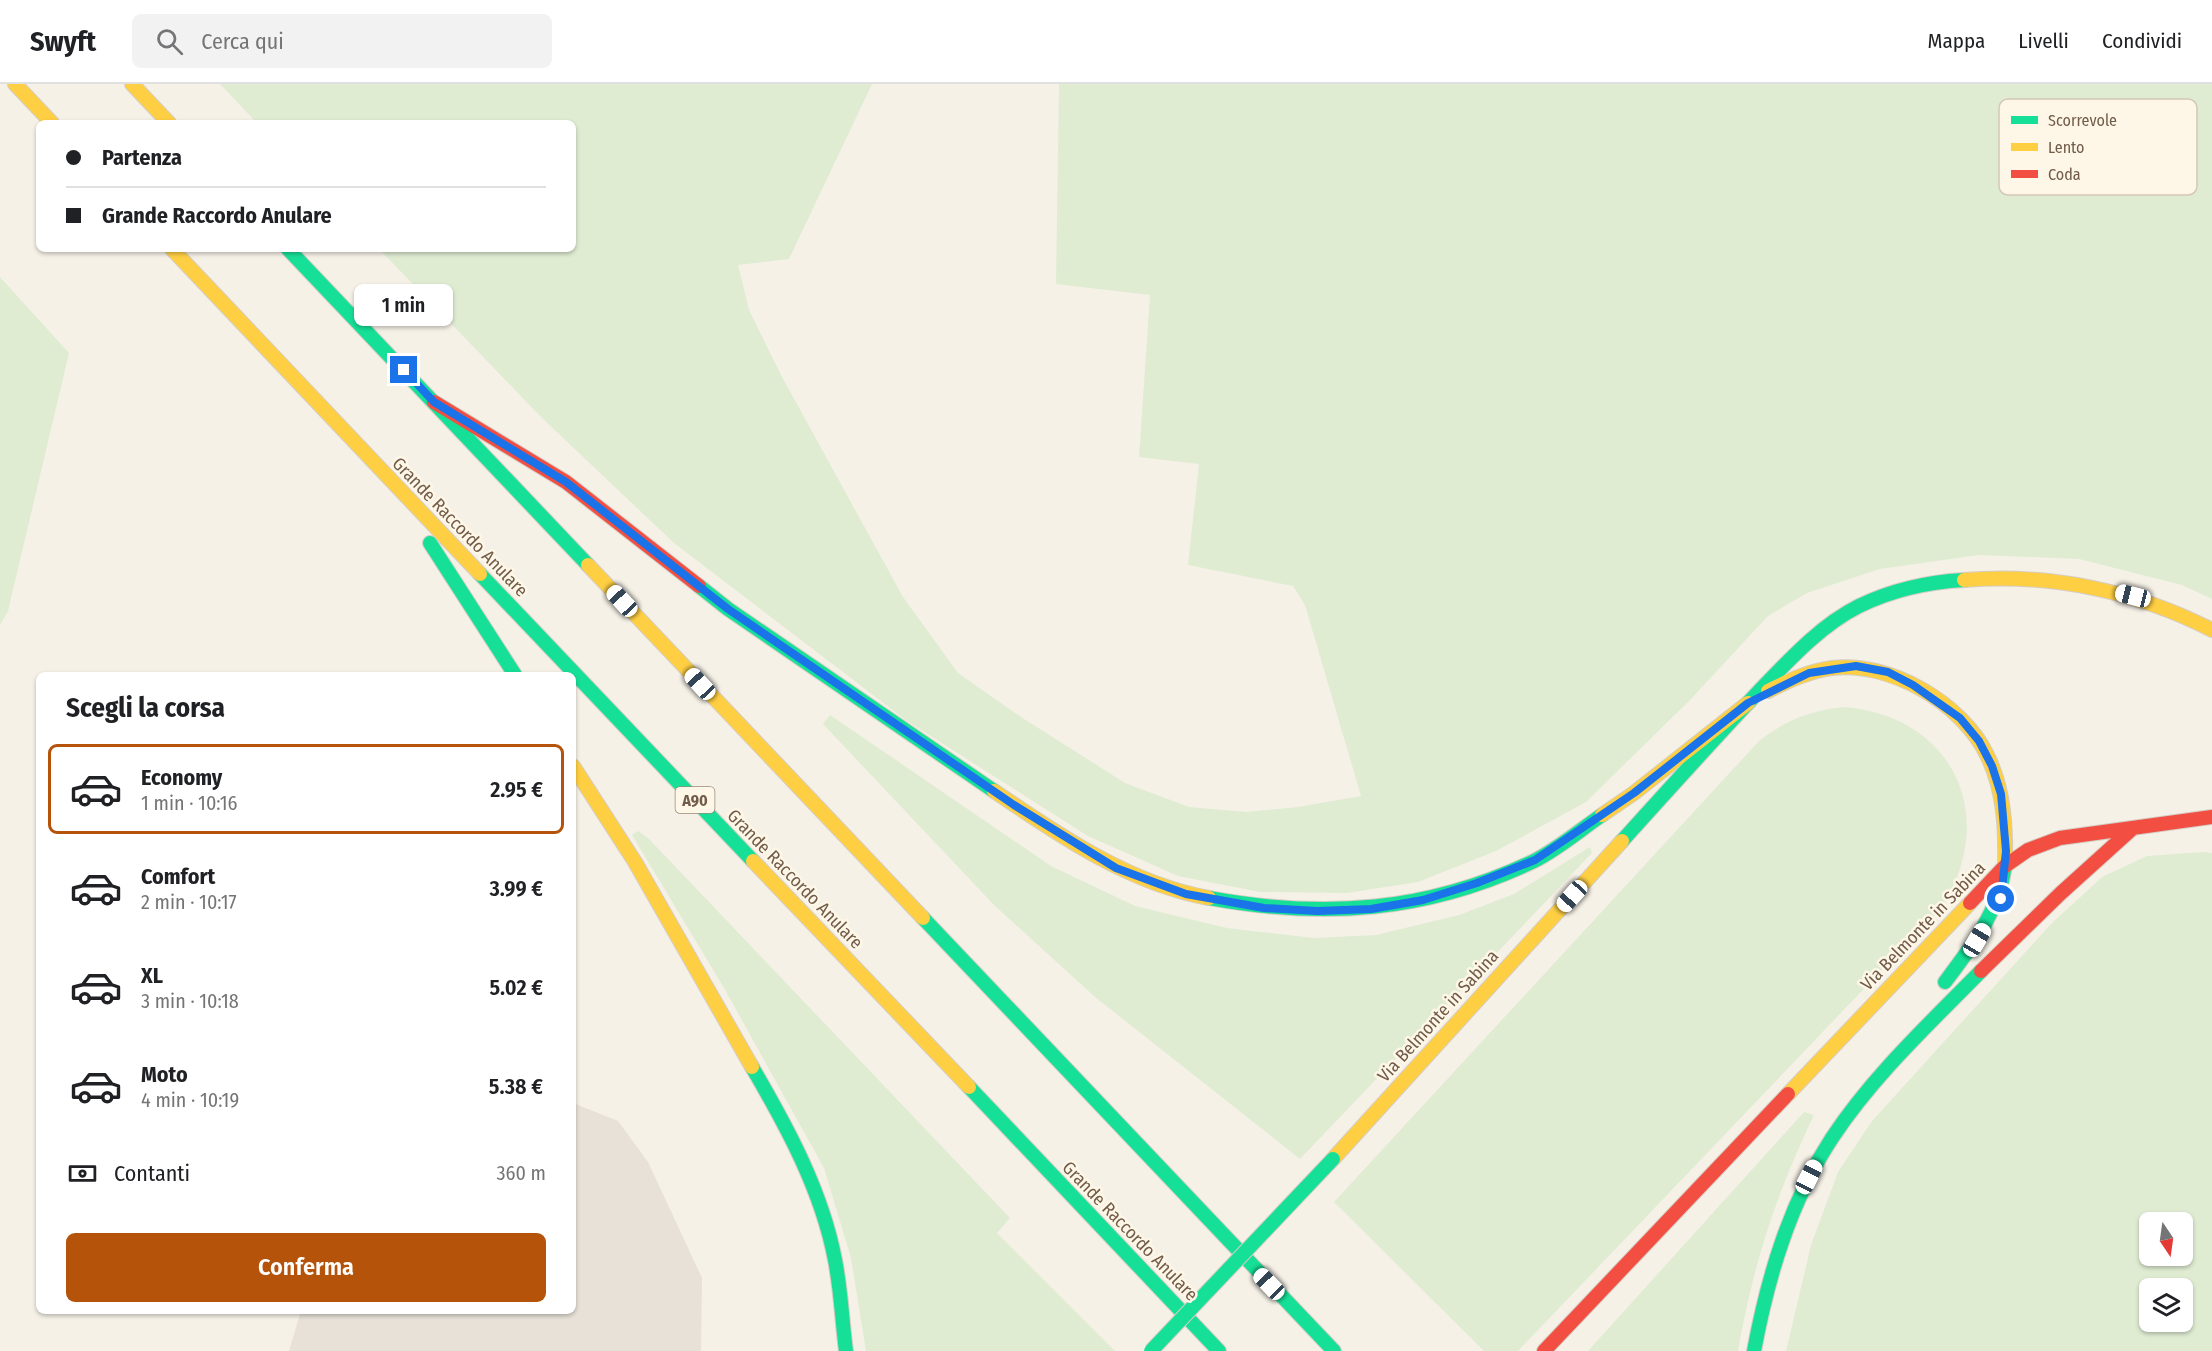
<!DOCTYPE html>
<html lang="it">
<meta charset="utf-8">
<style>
body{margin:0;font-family:"Fira Sans Condensed",sans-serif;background:#f2f2f2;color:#202124;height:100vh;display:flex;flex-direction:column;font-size:22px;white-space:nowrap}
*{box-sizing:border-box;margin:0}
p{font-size:20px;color:#757577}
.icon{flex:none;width:33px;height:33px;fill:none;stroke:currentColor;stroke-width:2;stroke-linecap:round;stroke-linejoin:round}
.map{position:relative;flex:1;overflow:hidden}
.panel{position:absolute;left:36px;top:588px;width:540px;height:642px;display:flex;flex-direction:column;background:#fff;border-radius:9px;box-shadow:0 2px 4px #0004}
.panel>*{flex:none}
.guide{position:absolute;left:36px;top:36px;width:540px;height:132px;border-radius:9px;box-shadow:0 2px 4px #0004;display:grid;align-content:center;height:132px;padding:0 30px;background:#fff}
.needle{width:39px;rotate:167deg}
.buttons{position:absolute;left:2139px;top:1128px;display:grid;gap:12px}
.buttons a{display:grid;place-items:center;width:54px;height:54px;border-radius:9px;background:#fff;box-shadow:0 2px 4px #0004;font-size:30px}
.end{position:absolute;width:27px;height:27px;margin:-14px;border:8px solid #1a73e8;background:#fff;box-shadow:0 0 0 3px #fff}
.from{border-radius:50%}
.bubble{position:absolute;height:42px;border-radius:9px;background:#fff;box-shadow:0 2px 4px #0004;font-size:20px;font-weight:600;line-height:42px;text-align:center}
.car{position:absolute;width:18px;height:36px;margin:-18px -9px;border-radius:8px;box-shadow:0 0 4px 2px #0007;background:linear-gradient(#fff 24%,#345 0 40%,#fff 0 76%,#345 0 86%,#fff 0)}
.guide b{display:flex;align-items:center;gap:21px;height:57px;font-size:22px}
.guide b+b{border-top:2px solid #e0e0e0}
.guide i{width:15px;height:15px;background:#202124}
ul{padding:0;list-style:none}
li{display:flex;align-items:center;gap:18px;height:90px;margin:0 12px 9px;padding:0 18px;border:3px solid transparent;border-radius:9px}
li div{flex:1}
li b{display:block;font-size:22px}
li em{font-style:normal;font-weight:600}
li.current{border-color:#b45309}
li>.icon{width:54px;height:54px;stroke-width:1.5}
h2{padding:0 30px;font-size:27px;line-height:72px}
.pay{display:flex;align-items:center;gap:15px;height:66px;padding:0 30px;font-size:22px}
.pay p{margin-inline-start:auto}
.cta{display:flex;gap:12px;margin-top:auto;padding:12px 30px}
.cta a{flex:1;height:69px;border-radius:9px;background:#b45309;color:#fff;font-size:24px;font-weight:600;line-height:69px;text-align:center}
header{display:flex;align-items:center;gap:36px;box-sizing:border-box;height:84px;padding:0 30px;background:#fff;border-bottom:2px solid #e0e0e0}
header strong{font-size:28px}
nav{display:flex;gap:33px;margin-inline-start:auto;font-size:21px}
.search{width:420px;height:54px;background:#f2f2f2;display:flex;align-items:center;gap:15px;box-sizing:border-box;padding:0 21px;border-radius:9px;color:#757577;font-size:22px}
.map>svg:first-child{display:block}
.industrial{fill:#e7e1d8}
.green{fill:#dfecd2;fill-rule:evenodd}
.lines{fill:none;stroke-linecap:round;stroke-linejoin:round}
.fast-casing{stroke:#d5cdc4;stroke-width:16}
.slow-casing{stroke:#d5cdc4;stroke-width:16}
.jam-casing{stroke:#d5cdc4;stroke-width:16}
.fast{stroke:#16e098;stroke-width:14}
.slow{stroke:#ffcf43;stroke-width:14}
.jam{stroke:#f24e42;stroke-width:14}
.fast-bridge-casing{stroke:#d5cdc4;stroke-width:16;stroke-linecap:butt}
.fast-bridge{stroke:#16e098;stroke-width:14}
.route{stroke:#1a73e8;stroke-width:8}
.labels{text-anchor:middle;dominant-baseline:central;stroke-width:5;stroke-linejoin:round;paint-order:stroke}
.shield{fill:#fef7e7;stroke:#9b8a78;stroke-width:1.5}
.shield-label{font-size:16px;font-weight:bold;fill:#715b49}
.street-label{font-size:18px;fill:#715b49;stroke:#fef7e7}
.key{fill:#fef7e7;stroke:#d4c8b8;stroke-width:1.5}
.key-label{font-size:16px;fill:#715b49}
</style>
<header>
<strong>Swyft</strong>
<div class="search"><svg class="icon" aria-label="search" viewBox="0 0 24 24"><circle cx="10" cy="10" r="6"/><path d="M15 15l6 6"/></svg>Cerca qui</div>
<nav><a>Mappa</a><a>Livelli</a><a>Condividi</a></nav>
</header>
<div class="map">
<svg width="2212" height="1267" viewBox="0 0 2212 1267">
<rect width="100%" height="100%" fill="#f5f1e7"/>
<!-- industrial -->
<path class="industrial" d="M573,1019l45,18 30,41 54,116 -1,73h-412l12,-40h272z"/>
<!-- green -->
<path class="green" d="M220,0h652l-83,175 -51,6 11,45 32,65 122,222 55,76 63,44 104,66 64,24 58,5 51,-5 63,-11 -56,-191 -12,-19 -105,-21 11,-101 -60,-7 11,-162 -94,-11 3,-200h1153v515l-30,-14 -103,-26 -100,-4 -99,14 -73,24 -39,23 -78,84 -104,102 -90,49 -78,31 -71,11 -87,-1 -82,-16 -90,-40 -181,-115 -233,-178 -132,-125 -163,-169h194v-126h-316z
M0,193l69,76 -61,258 -8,14z
M1845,623c109,10 154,109 97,200l-424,444h-34l-150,-149 425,-461c27,-21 52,-31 86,-34z
M830,631l221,151 84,40 92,22 87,10 62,-3 83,-20 55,-21 76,-47 2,6 -292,306 -205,-162 -100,-91 -172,-182z
M638,747l11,8 361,379 -13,15 118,118h-249l-15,-93 -27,-90 -100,-180 -92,-153z
M2203,768l9,1v498h-426l25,-106 27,-73 34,-51 179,-197 51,-47 45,-21zM2150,1138h32v34h-32zM2150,1204h32v34h-32z
M1804,1028l10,3c-39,82 -60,147 -76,236h-150z"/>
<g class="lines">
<defs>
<path id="fast" d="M288,165l300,316
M430,459l85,132
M480,490l273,287
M699,502l29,23 266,182
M1622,757c46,-51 92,-102 139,-152 29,-30 60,-64 98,-83 33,-16 68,-24 105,-26
M1209,814c115,21 218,14 325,-37 24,-12 46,-31 68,-46
M923,834l411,433
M1945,898c28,-37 53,-69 60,-116
M752,983c35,60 70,124 83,193 6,30 7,61 11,91
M969,1003l250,264
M1754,1267c14,-75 36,-149 78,-213 41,-62 97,-114 149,-167"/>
<path id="slow" d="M15,0l37,39
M132,0l37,39
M172,165l308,325
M588,481l335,353
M1964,496c86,-7 172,11 248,50
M1768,607c20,-10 41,-20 64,-23 58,-7 130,35 155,87 17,34 19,73 18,111
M573,682l62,96 117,205
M994,707c66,45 136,93 215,107
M1602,731l32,-22 114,-90
M753,777l216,226
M1788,1010l182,-191
M1333,1075l289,-318"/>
<path id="jam" d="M434,318l132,80 133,104
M1970,819l35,-37 23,-16 32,-12 152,-21
M1981,887l80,-78 72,-65
M1544,1267l244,-257"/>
</defs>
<!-- fast casing -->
<use href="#fast" class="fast-casing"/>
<!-- slow casing -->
<use href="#slow" class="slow-casing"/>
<!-- jam casing -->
<use href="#jam" class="jam-casing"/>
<!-- fast -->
<use href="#fast" class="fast"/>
<!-- slow -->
<use href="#slow" class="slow"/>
<!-- jam -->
<use href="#jam" class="jam"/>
<defs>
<path id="fast-bridge" d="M1151,1267l182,-192"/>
</defs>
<!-- fast-bridge casing -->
<use href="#fast-bridge" class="fast-bridge-casing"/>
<!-- fast-bridge -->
<use href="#fast-bridge" class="fast-bridge"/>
</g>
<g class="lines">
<!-- route -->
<path class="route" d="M404,286l30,32 132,80 162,127 286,196 102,63 70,26 78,14 53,3 54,-2 52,-9 54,-17 58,-23 99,-67 114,-90 61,-30 47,-7 32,6 25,13 47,33 19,23 13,25 9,28 5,57 -5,48"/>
</g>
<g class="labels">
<!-- shield labels -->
<rect class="shield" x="675.5" y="703" width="39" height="26" rx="4.5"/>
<g class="shield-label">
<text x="695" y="716">A90</text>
</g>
<!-- street labels -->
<g class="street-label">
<text transform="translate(460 443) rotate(46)">Grande Raccordo Anulare</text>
<text transform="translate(795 795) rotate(46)">Grande Raccordo Anulare</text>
<text transform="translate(1923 842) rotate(-46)">Via Belmonte in Sabina</text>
<text transform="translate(1438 932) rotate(-48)">Via Belmonte in Sabina</text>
<text transform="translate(1130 1147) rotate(46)">Grande Raccordo Anulare</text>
</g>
</g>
<!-- legend -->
<rect x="1999" y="15" width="198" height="96" rx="9" class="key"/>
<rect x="2011" y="32" width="27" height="8" fill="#16e098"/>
<rect x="2011" y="59" width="27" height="8" fill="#ffcf43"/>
<rect x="2011" y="86" width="27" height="8" fill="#f24e42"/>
<g class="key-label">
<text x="2048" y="42">Scorrevole</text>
<text x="2048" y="69">Lento</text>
<text x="2048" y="96">Coda</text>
</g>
</svg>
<div class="buttons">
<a><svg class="needle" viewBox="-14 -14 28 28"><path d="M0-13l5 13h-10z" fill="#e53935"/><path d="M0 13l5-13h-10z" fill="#757577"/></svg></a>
<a><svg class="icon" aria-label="layers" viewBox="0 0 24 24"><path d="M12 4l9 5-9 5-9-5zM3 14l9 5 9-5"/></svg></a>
</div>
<i class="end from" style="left:2001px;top:815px"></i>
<i class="end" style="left:404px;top:286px"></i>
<div class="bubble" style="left:354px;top:200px;width:99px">1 min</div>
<i class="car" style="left:2133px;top:512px;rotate:284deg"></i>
<i class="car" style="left:622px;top:517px;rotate:317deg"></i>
<i class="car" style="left:700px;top:600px;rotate:317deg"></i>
<i class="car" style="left:1572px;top:812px;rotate:222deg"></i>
<i class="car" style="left:1977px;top:856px;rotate:31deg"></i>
<i class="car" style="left:1809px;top:1093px;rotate:27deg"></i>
<i class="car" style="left:1269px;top:1200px;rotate:316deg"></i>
<div class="guide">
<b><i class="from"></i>Partenza</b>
<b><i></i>Grande Raccordo Anulare</b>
</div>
<section class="panel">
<h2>Scegli la corsa</h2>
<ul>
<li class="current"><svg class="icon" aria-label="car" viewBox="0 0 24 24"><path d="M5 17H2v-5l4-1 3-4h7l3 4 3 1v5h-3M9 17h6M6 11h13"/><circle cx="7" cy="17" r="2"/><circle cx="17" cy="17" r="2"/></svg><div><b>Economy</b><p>1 min · 10:16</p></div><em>2.95 €</em></li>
<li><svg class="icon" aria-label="car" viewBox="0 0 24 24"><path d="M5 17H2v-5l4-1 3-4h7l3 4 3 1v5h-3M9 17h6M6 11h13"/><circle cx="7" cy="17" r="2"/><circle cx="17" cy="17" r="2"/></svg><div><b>Comfort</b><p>2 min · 10:17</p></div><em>3.99 €</em></li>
<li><svg class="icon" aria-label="car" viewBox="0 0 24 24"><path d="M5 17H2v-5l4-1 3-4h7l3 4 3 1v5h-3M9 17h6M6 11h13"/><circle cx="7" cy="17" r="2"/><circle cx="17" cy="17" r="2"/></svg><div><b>XL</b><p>3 min · 10:18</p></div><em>5.02 €</em></li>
<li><svg class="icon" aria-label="car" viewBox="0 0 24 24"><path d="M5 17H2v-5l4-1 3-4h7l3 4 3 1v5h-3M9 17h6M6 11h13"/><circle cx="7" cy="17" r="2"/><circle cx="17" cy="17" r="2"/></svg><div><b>Moto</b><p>4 min · 10:19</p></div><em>5.38 €</em></li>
</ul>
<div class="pay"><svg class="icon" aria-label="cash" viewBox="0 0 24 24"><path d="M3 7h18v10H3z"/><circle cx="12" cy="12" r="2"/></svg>Contanti<p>360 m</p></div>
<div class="cta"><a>Conferma</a></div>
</section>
</div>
